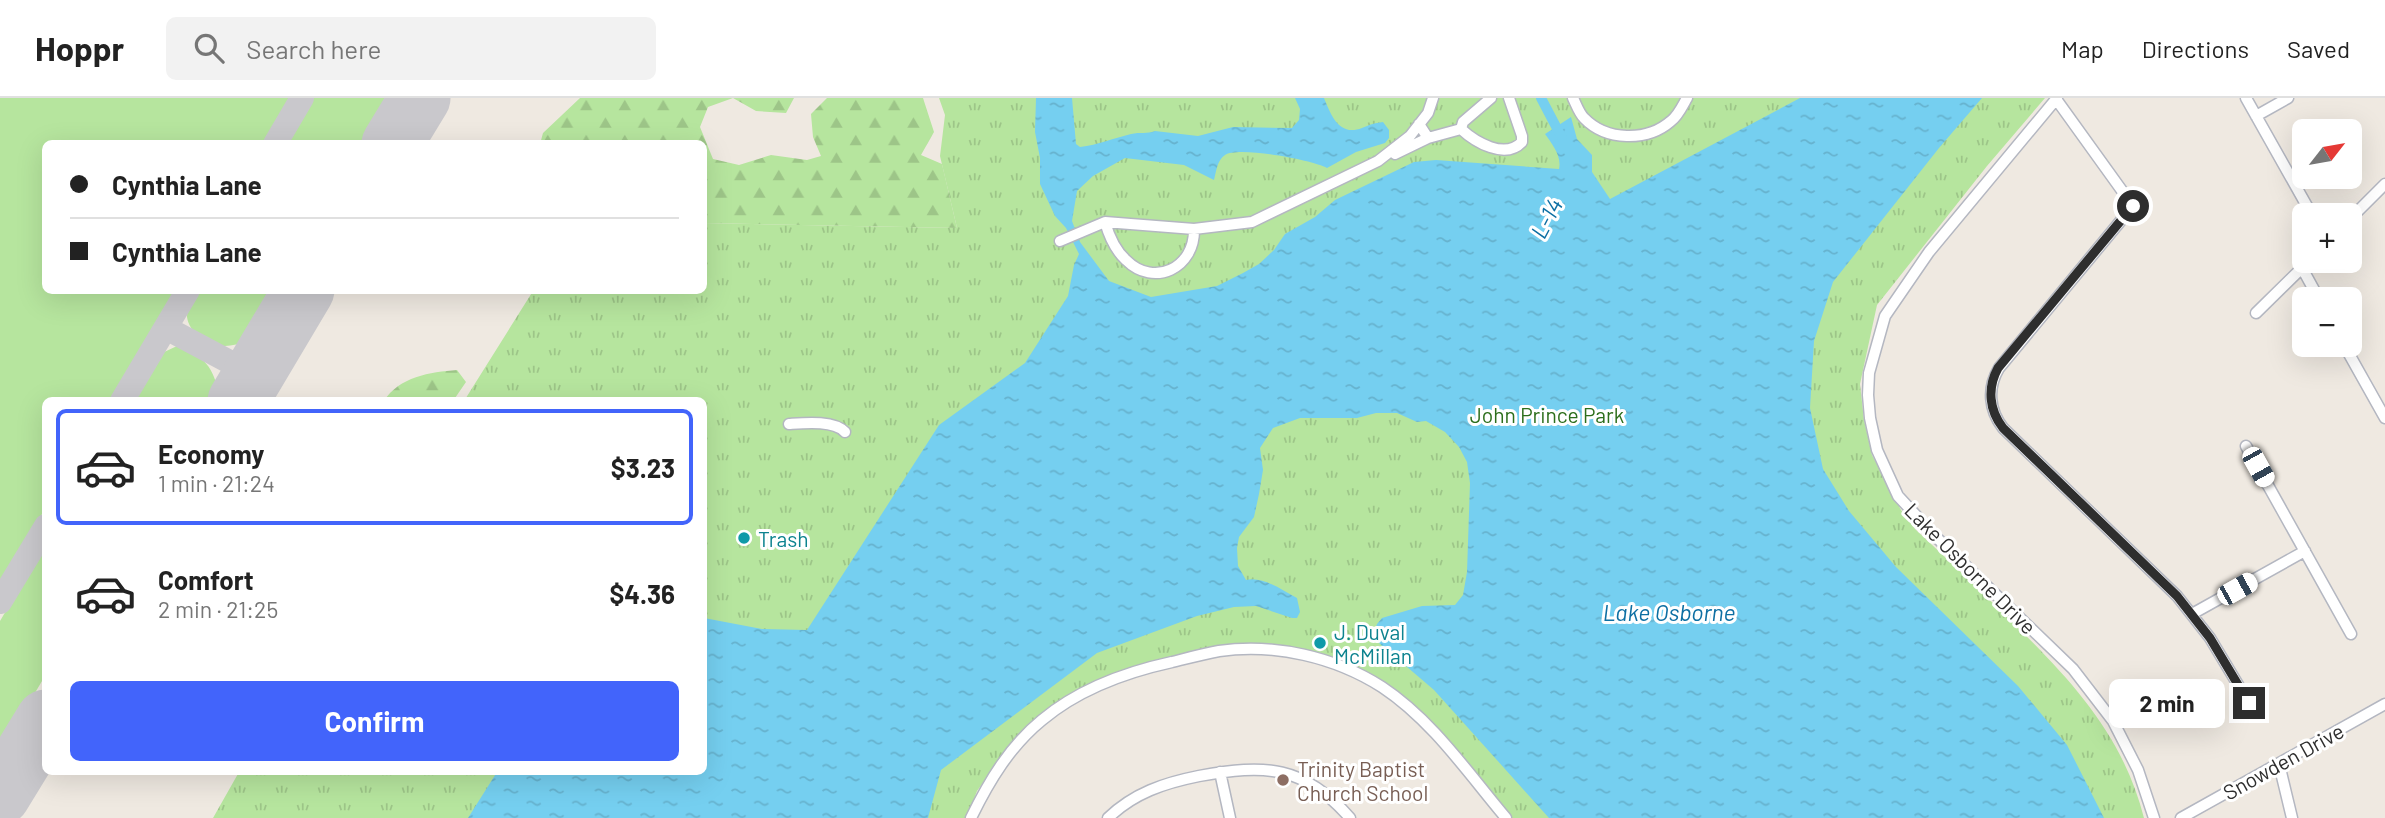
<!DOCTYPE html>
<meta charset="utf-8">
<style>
body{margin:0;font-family:Barlow,sans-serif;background:#f2f2f2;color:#222;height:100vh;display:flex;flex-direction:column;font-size:26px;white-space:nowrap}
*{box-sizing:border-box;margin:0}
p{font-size:23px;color:#767676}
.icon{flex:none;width:38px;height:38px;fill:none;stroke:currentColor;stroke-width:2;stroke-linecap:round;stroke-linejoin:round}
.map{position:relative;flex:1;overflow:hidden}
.drawer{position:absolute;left:42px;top:299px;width:665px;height:378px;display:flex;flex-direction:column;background:#fff;border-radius:10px;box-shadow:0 7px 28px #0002}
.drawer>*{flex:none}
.guide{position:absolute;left:42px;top:42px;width:665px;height:154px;border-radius:10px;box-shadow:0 7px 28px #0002;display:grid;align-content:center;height:154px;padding:0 28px;background:#fff}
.needle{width:46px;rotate:59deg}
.fabs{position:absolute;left:2292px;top:21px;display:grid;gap:14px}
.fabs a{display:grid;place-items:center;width:70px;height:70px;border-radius:10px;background:#fff;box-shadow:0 7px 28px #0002;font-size:35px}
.end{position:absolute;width:32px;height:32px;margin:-16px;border:9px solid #2e2e2e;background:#fff;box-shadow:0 0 0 4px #fff}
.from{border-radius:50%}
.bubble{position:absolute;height:49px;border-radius:10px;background:#fff;box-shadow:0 7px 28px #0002;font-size:23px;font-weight:700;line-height:49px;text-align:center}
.car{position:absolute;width:21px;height:42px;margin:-21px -10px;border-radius:9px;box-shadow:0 0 5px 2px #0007;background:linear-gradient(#fff 24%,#345 0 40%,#fff 0 76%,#345 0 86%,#fff 0)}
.guide b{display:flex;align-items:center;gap:24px;height:66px;font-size:26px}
.guide b+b{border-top:2px solid #e0e0e0}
.guide i{width:18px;height:18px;background:#222}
ul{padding:12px 0 0;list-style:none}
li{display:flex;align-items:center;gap:21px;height:116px;margin:0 14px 10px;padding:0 14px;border:4px solid transparent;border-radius:10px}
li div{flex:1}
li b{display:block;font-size:26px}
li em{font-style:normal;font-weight:700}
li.on{border-color:#4264fb}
li>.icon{width:63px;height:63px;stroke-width:1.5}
.action{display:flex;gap:14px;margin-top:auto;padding:14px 28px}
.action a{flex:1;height:80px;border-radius:10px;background:#4264fb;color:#fff;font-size:28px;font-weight:700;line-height:80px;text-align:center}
header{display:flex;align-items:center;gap:42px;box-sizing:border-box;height:98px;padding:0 35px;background:#fff;border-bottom:2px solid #e0e0e0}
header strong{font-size:33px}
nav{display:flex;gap:38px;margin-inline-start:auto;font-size:24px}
.search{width:490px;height:63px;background:#f2f2f2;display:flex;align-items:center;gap:18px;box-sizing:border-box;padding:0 24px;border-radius:10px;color:#767676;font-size:26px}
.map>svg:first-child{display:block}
.grass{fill:#b6e59e}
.forest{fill:url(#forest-firs)}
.park{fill:url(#park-tufts)}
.water{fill:url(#water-ripples)}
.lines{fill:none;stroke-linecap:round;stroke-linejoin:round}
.canal{stroke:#75cff0;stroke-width:10}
.taxiway{stroke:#c9c8cc;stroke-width:24}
.runway{stroke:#c9c8cc;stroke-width:61}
.minor-casing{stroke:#b4b7c1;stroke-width:13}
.minor{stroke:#fff;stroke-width:10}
.route{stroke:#2e2e2e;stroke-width:9}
.culture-dot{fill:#0f9aa8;stroke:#fff;stroke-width:2.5}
.education-dot{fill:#8d6e63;stroke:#fff;stroke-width:2.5}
.labels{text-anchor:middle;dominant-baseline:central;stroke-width:6;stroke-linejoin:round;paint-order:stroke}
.park-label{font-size:21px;fill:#2c6e1b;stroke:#fff}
.culture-label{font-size:21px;fill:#0d838f;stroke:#fff;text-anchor:start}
.street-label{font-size:21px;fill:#2e2e2e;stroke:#fff}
.education-label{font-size:21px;fill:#785e54;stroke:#fff;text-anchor:start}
.water-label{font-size:23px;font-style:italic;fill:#0d6fa3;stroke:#fff}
</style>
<header>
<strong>Hoppr</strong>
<div class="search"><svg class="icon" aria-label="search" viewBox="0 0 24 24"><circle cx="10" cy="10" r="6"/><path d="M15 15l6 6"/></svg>Search here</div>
<nav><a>Map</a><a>Directions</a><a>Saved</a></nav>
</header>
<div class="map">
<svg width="2385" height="720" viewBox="0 0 2385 720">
<defs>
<pattern id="forest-firs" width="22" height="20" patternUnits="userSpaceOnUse" patternTransform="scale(1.75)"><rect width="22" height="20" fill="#b6e59e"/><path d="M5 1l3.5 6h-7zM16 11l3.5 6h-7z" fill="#9dc588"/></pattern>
<pattern id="park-tufts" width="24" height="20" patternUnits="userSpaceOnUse" patternTransform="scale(1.75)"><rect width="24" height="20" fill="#b6e59e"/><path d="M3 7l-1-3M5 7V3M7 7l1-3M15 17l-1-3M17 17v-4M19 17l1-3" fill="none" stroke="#9dc588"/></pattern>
<pattern id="water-ripples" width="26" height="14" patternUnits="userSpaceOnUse" patternTransform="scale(1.75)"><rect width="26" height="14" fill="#75cff0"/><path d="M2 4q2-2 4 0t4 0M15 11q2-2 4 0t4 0" fill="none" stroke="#66b2ce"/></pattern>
</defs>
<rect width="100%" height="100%" fill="#efe9e1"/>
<!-- grass -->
<path class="grass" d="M0,0h293l-28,45 -219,1v146l131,1 -67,110h-64l-1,108 -45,75z
M313,0h78l-27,45h-78z
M198,192h79v1l-30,51c-7,1 -15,4 -22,4 -16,1 -36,-13 -38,-29 0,-10 6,-19 11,-27z
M177,248c25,10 34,17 41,43l-7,12h-79l28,-47z
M45,447v131l-41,69 -4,3v-127z"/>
<!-- forest -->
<path class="forest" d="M580,0h214l-8,15 -30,-2 -23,-13 -25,9 -8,20 13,32 26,6 32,-10 36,5 14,-4 -8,-19 -2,-23 16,-16h96l11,34 -13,23 21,9 15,64 -253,-5v-79h-164l3,-11z
M457,272l9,12 -13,19h-69c15,-24 46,-29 73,-31z"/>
<!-- park -->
<path class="park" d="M939,0h1106l-58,68 -110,139 -17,79 4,36 8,35 29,55 14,19c30,28 60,56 89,85 62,61 118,117 140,204h-632l-26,-30 -99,-103 -40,-24 -36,-9 -80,-4 -55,9 -58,15 -62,33 -51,47 -28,39 -10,27h-754l26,-46h465v-371h-240l69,-110 171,-1v-67l253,5 -17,-72 5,-41z"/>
<!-- water -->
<path class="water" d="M1036,0h36l4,46 4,3c18,-2 34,-9 51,-13 9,-2 16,0 24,-3l43,5 35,-9 59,1 7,-8 1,-11 -5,-11h29c7,17 15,39 38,30 7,-3 12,-5 21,-6l6,8v8l-4,5 -29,9 -29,16c-15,-8 -88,-22 -102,-13 -8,5 -9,17 -11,25l-30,-15 -59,-7 -32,18 -16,15 -5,30 8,21 29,39 42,16 66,-11 26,-13 16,-9 15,-14 11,-16 30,-17 20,-17 79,-38 22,-2 123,9c3,-13 -7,-25 -14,-35l26,-17 6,22 15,16v17l18,27 190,-101h182l-43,50 -106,134 -19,59 -4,67 13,61 26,42 47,56 122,119 49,59 37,73h-555l-115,-128 -55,-47 -5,-10 3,-9 5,-6 40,-12 33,-1 8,-10 4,-23 3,-89 -3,-21 -8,-15 -14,-15 -19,-11 -9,1 -20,-9h-21l-19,5h-57l-27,10 -13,20 3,22 -4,24 -5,23 -15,20 -2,11 1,18 8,14c17,-4 36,10 51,18l3,14 -3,6h-5l-36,-12 -22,1 -37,9 -100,37 -156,117 -13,48h-460l29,-46h207v-154l58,11 45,1 132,-205 86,-62 43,-67 6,-31 5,-11 -13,-26 -11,-12 -15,-32v-26l-5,-26z"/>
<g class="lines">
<!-- canal -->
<path class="canal" d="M1541,0l21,40"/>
<!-- taxiway -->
<path class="taxiway" d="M275,46l27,-46
M166,230l88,47
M122,303l66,-111
M0,504l46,-76"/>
<!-- runway -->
<path class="runway" d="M392,46l28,-46
M238,303l66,-111
M0,697l46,-75"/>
<defs>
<path id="minor" d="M1573,0c3,6 6,15 11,20 22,23 63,24 87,3 7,-5 12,-16 16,-23
M2057,0l-128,154 -44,64 -16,57 -1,22 2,23 7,32 21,46 39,42 136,131 40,52 25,49 16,48
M2246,0l66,117
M2056,1l77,107 -134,162c-12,20 -10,42 4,60l174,168 33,42 39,65
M2256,18l32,-18
M1419,26l9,14 33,-9c14,13 44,31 61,13v-6l-13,-38
M1461,31l2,-7 28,-24
M1395,56l33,-16
M2350,121l35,-35
M1105,124c4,14 10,28 21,38 28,28 69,8 68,-31
M1060,143l45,-19 89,7 58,-7 126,-61 32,-25 18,-23 5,-15
M2302,170l17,31
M2256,215l53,-52
M2344,247l41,73
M789,326c15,-1 45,-4 56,8
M2246,348l105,188
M2192,516l113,-63
M2279,666l13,54
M1220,674l10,46
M971,720c18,-37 39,-72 71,-98 37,-31 84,-48 130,-58 16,-4 31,-8 47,-11 56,-8 116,6 163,36 50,33 86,86 124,131
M1108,720c26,-25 56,-35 91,-42 66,-12 105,-11 151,42
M2181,720l204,-114"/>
</defs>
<!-- minor casing -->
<use href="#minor" class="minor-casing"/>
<!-- minor -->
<use href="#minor" class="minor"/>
</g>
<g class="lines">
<!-- route -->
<path class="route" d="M2133,108l-135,162c-11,20 -9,42 5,60l174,168 33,42 39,65"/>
</g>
<!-- markers -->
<g class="culture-dot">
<circle cx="744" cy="440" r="7"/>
<circle cx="1320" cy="545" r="7"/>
</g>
<circle class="education-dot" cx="1283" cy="682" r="7"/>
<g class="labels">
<!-- park labels -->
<g class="park-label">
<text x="1547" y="316">John Prince Park</text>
</g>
<!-- culture labels -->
<g class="culture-label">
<text x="758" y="440">Trash</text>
<text x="1334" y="533">J. Duval<tspan x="1334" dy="24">McMillan</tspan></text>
</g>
<!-- street labels -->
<g class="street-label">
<text transform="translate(1971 470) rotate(45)">Lake Osborne Drive</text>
<text transform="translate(2283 663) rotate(-29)">Snowden Drive</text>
</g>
<!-- education labels -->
<g class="education-label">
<text x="1297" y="670">Trinity Baptist<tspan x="1297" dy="24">Church School</tspan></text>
</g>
<!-- water labels -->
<g class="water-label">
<text transform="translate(1546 120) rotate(-62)">L-14</text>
<text x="1669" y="514">Lake Osborne</text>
</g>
</g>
</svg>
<div class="fabs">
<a><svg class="needle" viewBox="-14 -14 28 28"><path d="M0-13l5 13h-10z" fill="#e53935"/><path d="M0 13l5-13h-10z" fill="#767676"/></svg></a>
<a>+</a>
<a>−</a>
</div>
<i class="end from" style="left:2133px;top:108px"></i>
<i class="end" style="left:2249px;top:605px"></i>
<div class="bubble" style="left:2109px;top:581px;width:116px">2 min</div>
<i class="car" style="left:2258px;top:369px;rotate:151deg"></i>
<i class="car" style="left:2237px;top:491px;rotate:61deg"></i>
<div class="guide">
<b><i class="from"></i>Cynthia Lane</b>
<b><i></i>Cynthia Lane</b>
</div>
<section class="drawer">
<ul>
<li class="on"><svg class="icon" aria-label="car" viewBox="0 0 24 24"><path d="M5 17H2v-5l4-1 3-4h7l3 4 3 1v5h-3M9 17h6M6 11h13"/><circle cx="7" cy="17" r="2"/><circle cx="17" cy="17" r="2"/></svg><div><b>Economy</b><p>1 min · 21:24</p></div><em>$3.23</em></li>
<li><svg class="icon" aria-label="car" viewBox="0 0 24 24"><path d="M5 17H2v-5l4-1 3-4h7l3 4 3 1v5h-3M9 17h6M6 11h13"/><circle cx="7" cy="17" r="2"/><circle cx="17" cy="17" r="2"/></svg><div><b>Comfort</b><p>2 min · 21:25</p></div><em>$4.36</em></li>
</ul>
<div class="action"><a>Confirm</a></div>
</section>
</div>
